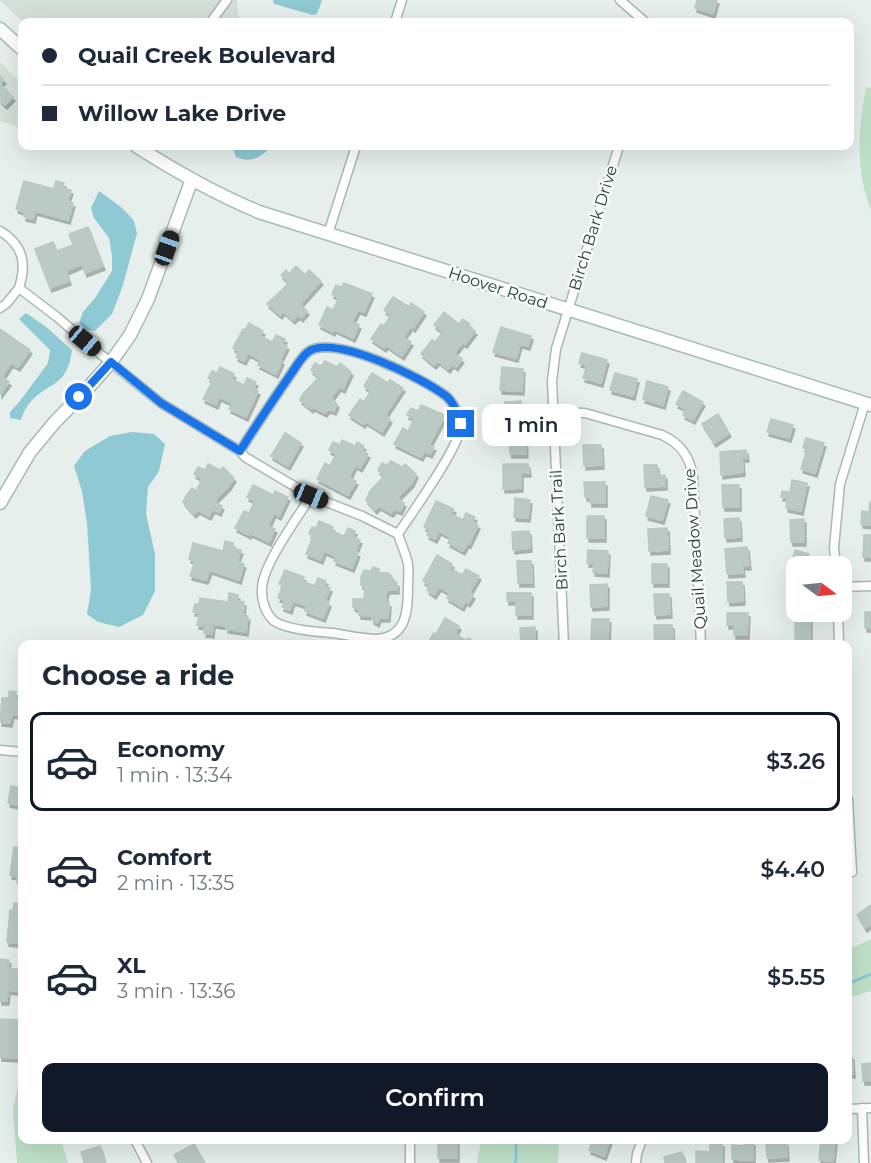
<!DOCTYPE html>
<meta charset="utf-8">
<style>
body{margin:0;font-family:Montserrat,sans-serif;background:#f2f2f3;color:#1f2937;height:100vh;display:flex;flex-direction:column;font-size:22px;white-space:nowrap}
*{box-sizing:border-box;margin:0}
p{font-size:20px;color:#747a83}
.icon{flex:none;width:33px;height:33px;fill:none;stroke:currentColor;stroke-width:2;stroke-linecap:round;stroke-linejoin:round}
.map{position:relative;flex:1;overflow:hidden}
.panel{position:absolute;left:18px;top:640px;width:834px;height:504px;display:flex;flex-direction:column;background:#fff;border-radius:12px;box-shadow:0 6px 24px #0002}
.panel>*{flex:none}
.hud{position:absolute;left:18px;top:18px;width:836px;height:132px;border-radius:12px;box-shadow:0 6px 24px #0002;display:grid;align-content:center;height:132px;padding:0 24px;background:#fff}
.needle{width:39px;rotate:105deg}
.controls{position:absolute;left:786px;top:556px;display:grid;gap:12px}
.controls a{display:grid;place-items:center;width:66px;height:66px;border-radius:12px;background:#fff;box-shadow:0 6px 24px #0002;font-size:30px}
.end{position:absolute;width:27px;height:27px;margin:-14px;border:8px solid #1a73e8;background:#fff;box-shadow:0 0 0 3px #fff}
.from{border-radius:50%}
.bubble{position:absolute;height:42px;border-radius:12px;background:#fff;box-shadow:0 6px 24px #0002;font-size:20px;font-weight:600;line-height:42px;text-align:center}
.car{position:absolute;width:18px;height:36px;margin:-18px -9px;border-radius:8px;box-shadow:0 0 4px 2px #0007;background:linear-gradient(#222 24%,#8ab4d8 0 40%,#222 0 76%,#8ab4d8 0 86%,#222 0)}
.hud b{display:flex;align-items:center;gap:21px;height:57px;font-size:22px}
.hud b+b{border-top:2px solid #e0e1e3}
.hud i{width:15px;height:15px;background:#1f2937}
ul{padding:0;list-style:none}
li{display:flex;align-items:center;gap:18px;height:99px;margin:0 12px 9px;padding:0 12px;border:3px solid transparent;border-radius:12px}
li div{flex:1}
li b{display:block;font-size:22px}
li em{font-style:normal;font-weight:600}
li.on{border-color:#111827}
li>.icon{width:54px;height:54px;stroke-width:1.5}
h2{padding:0 24px;font-size:27px;line-height:72px}
.action{display:flex;gap:12px;margin-top:auto;padding:12px 24px}
.action a{flex:1;height:69px;border-radius:12px;background:#111827;color:#fff;font-size:24px;font-weight:600;line-height:69px;text-align:center}
.map>svg:first-child{display:block}
.built{fill:#d4dfda}
.green{fill:#bfe0c8}
.water{fill:#8ec9d4}
.lines{fill:none;stroke-linecap:round;stroke-linejoin:round}
.stream{stroke:#8ec9d4;stroke-width:3}
.building{fill:#bbcac4;stroke:#b8c9c2;stroke-width:1.5;filter:url(#shadow)}
.street-casing{stroke:#a8b8b2;stroke-width:11}
.secondary-casing{stroke:#a4bbb3;stroke-width:15}
.street{stroke:#fff;stroke-width:8}
.secondary{stroke:#fff;stroke-width:12}
.route{stroke:#1a73e8;stroke-width:8}
.labels{text-anchor:middle;dominant-baseline:central;stroke-width:5;stroke-linejoin:round;paint-order:stroke}
.street-label{font-size:16px;fill:#24423a;stroke:#f7fbf9}
</style>
<div class="map">
<svg width="871" height="1163" viewBox="0 0 871 1163">
<defs>
<filter id="shadow"><feDropShadow dx="2" dy="4" stdDeviation="0" flood-color="#0004"/></filter>
</defs>
<rect width="100%" height="100%" fill="#e6efeb"/>
<!-- built -->
<path class="built" d="M0,0h237l2,22h-216z
M0,62l22,22v44l-22,-7z"/>
<!-- green -->
<path class="green" d="M866,87l5,1v122c-16,-40 -13,-81 -5,-123z
M871,939v52l-23,7v-51l8,-1z
M22,1067v73h39l7,23h-51l-4,-53z
M481,1140h78l-1,23h-81z"/>
<!-- water -->
<path class="water" d="M273,0h49l-5,14 -4,1 -39,-11z
M236,146h36c-10,10 -20,18 -36,11l-3,-8z
M99,191l22,16 8,8 5,6 3,12 -14,52 -11,29 -17,17 -8,-1 -8,-7 4,-11 12,-14 17,-27v-15l-3,-18 -15,-20 -3,-10z
M26,313l19,13 27,24c-5,41 -28,31 -45,57 -3,3 -4,8 -6,13l-11,-2v-6l10,-11 28,-38 2,-13 -31,-31z
M132,432l22,2 11,10 -6,27 -11,16 -2,27 9,40v37l-12,24 -24,12 -21,-5 -11,-8 4,-24 -4,-67 -5,-32 -8,-25 11,-15 25,-15z"/>
<g class="lines">
<!-- stream -->
<path class="stream" d="M848,984l23,-10
M515,1163l1,-3v-20"/>
</g>
<!-- building -->
<path class="building" d="M697,0h20l-4,14 -18,-6z
M0,76l4,4 -4,4 13,13 -8,8 -5,-5z
M24,181l30,8 2,-8 8,2 -2,5 9,2 -4,12 6,1 -5,17 -33,-9 -2,8 -9,-2 1,-5 -9,-3z
M88,227l15,39 -18,7 -3,-9 -16,7 3,10 -19,7 -15,-39 18,-7 4,9 16,-6 -4,-11z
M296,266l9,9 4,-5 12,11 -21,23 7,7 -6,7 -3,-3 -5,5 -10,-9 -3,4 -13,-11 22,-21 -8,-8 5,-5 3,4z
M344,283l28,11 -8,18 -6,-2 -6,12 7,3 -6,13 -19,-9 -1,3 -14,-7 8,-18 6,3 6,-12 -7,-4 4,-9 6,2z
M393,297l16,10 2,-4 13,9 -11,16 -2,-2 -8,11 8,5 -9,14 -16,-11 -2,3 -13,-9 10,-15 3,2 7,-11 -7,-5z
M444,312l15,12 4,-5 7,5 -2,2 7,5 -10,13 -2,-2 -9,11 8,6 -6,8 -4,-3 -4,5 -10,-8 -4,4 -13,-11 11,-14 3,2 8,-10 -9,-7z
M249,323l14,8 -3,5 12,6 4,-7 9,4 -3,5 5,2 -7,14 2,1 -6,13 -18,-9 3,-5 -13,-7 -4,8 -8,-4 3,-6 -6,-3 10,-19 2,1z
M501,327l30,9 -3,10 -8,-2 -4,14 -23,-6z
M0,329l30,21 -12,17 -7,-4 -9,14 7,5 -9,12z
M582,353l25,7 -6,23 -18,-5 4,-13 -8,-2z
M325,361l12,6 3,-4 11,9 -8,17 -4,-2 -8,11 6,6 -3,7 -6,-2 -3,4 -12,-6 -2,2 -1,-1 -10,-8 2,-5 16,-17v-2l-7,-6 4,-7 6,3z
M220,367l14,7 -3,5 13,6 3,-7 9,4 -3,6 5,3 -12,26 -17,-8 3,-6 -13,-6 -3,8 -13,-6 10,-19 -5,-2 4,-7 5,2z
M502,367l21,2 -1,22 -22,-1z
M372,373l16,10 2,-3 13,8 -18,27 5,4 -8,13 -17,-11 -2,3 -14,-9 11,-16 4,3 7,-11 -7,-5z
M615,373l22,6 -4,17 -23,-6z
M647,381l21,6 -5,18 -20,-6z
M683,391l20,11 -10,18 -10,-5 3,-6 -10,-5z
M521,401v13h4l1,7 -20,1 -1,-20z
M421,405l24,10 -16,30 5,2 -4,7 -6,-3 -3,6 -27,-13 9,-16 5,3 6,-12 -7,-4 4,-7 7,3z
M718,414l11,19 -15,10 -12,-19z
M771,419l22,6 -4,13 -22,-6z
M285,433l16,10 -13,23 -17,-10z
M509,433h16l1,21h-16z
M806,438l18,5 -9,30 -14,-4 6,-20 -4,-1z
M342,440l13,6 2,-4 7,4 -2,5 6,3 -8,14 -5,-3 -6,13 7,3 -8,14 -31,-16 8,-16 5,3 6,-12 -7,-4 4,-8 7,3z
M583,445h18l1,20 -18,1z
M746,450l1,8h-5l1,14 -22,3 -1,-23z
M391,461l11,6 3,-3 11,10 -4,9 -15,15 7,5 -4,8 -5,-2 -4,4 -12,-7 -4,4 -9,-10 4,-9 14,-15 -6,-6 4,-7 5,2z
M208,464l12,6 3,-3 11,11 -5,8 -13,13 -1,3 7,4 -3,6 -6,-3 -4,7 -11,-6 -4,4 -11,-12 5,-9 4,-5 4,3 6,-12 -8,-5 4,-7 7,3z
M503,464h25l1,9h-8v15l-18,1z
M644,465h13l1,11 7,-1v11l-20,1z
M792,480l15,3 -6,28 -15,-3 1,-10 -6,-1 1,-6 8,1z
M584,482h21v21h-15v-6h-5z
M253,485l20,10 2,-4 13,6 -9,19 -5,-3 -6,13 7,3 -6,13 -19,-9 -1,2 -14,-7 9,-17 5,2 6,-12 -8,-4z
M722,485h17v22h-16z
M651,496l17,4 -6,20 -16,-4z
M515,498l15,2 -2,18 -14,-1z
M436,501l18,8 -3,5 12,6 3,-7 9,4 -3,5 6,3 -9,19 -2,-1 -4,8 -15,-8 3,-6 -12,-6 -4,8 -8,-4 3,-5 -6,-3z
M870,501l1,24 -10,-1 1,-13 7,1z
M587,516h17v22h-17z
M739,518l1,19 -15,1 -1,-19z
M804,519v23h-13l-1,-22z
M319,521l14,6 -1,4 12,5 4,-8 7,3 -2,6 7,3 -5,12 3,1 -6,15 -18,-7 2,-5 -12,-5 -3,9 -15,-6 7,-18 -4,-2 3,-7 4,1z
M667,528l1,22 -19,1 -1,-22z
M529,531l1,17 -17,2 -1,-18z
M864,535h7v22h-8z
M225,541l8,2 -1,5 9,2 -4,12 7,2 -5,16 -29,-10 -4,10 -16,-4 5,-15 -6,-2 4,-16 30,8z
M747,547l2,19h-7l1,7 -16,1 -2,-25z
M588,550l20,1 -1,22 -14,-1 1,-9h-7z
M795,550l14,4 -3,13h-10v8l-7,-3z
M437,555l15,9 -2,5 12,6 4,-6 13,7 -10,17 4,2 -5,8 -3,-2 -3,6 -15,-9 3,-5 -11,-6 -5,8 -7,-5 3,-5 -7,-4z
M517,561h14l1,22h-14z
M652,564h15v19h-15z
M373,567l6,2v4h9l4,3v4l5,3v7h-9l-2,4v8l3,1 -1,15h-9l-2,5 -5,-3v-4l-13,-1v-5l-6,-3v-8h11l1,-12 -4,-2v-8l3,-7 7,1z
M285,570l19,7 -2,4 13,5 3,-8 8,3 -2,5 6,2 -5,13 4,2 -6,15 -18,-7 2,-5 -14,-5 -3,9 -8,-3 3,-7 -7,-2 5,-13 -4,-1z
M727,582h15l1,19 -15,1z
M793,582h3v27h-4z
M607,584v22l-16,1 -1,-22z
M229,593l9,2 -1,6 7,1 -1,13 5,1 -2,16 -20,-3 1,-3 -14,-2 -1,10 -8,-1 1,-7 -8,-1 2,-12 -6,-1 2,-8h4l1,-6 28,4z
M507,593h24v22h-15v-14h-9z
M654,594h15l1,20 -15,1z
M865,612h6v16h-6z
M727,613h21l-1,22h-13v-10h-7z
M795,615h15v24l-15,1z
M445,618l14,8 -4,8 12,7 1,-3 12,7h-53l7,-12 2,1z
M592,619h17l-1,21h-17z
M654,625h18l1,20h-18z
M535,627v18h-14l-1,-17z
M9,691l7,1 -1,6 7,1v17l-10,-2 -2,9 -10,-1 2,-24h7z
M11,786l11,2v18l-14,-3z
M14,847l8,1v36l-5,-1 1,-7 -8,-1z
M14,903l8,1v40l-15,-2 3,-32 3,1z
M871,905v19l-6,4 -8,-13z
M0,959l9,1 -1,8 14,2v22l-14,-2 -1,11h-7z
M0,1019l19,1 -2,38 -17,-1z
M848,1056h4l1,18h-5v8z
M871,1063v18h-8l-1,-17z
M438,1140h19v18h-19z
M593,1140h17l-6,16 -15,-6z
M821,1140h14l-2,21 -14,-1z
M710,1142l12,1v20h-26v-12l14,1z
M744,1142h9v18l-21,-1v-14l12,1z
M786,1142l1,15 -20,1 -1,-15z
M194,1144l11,19h-26l-5,-8z
M100,1146l5,17h-21l-3,-11z
M682,1152l3,11h-20l-1,-6z"/>
<g class="lines">
<defs>
<path id="street" d="M620,0l25,22
M213,19l14,-19
M395,22l7,-22
M0,231c23,14 27,32 19,57l38,29 42,36 62,50 79,48 5,6 66,39 51,20 36,18
M328,234l28,-88
M0,308l6,-4 13,-16
M553,412l32,1 77,22c18,8 28,21 31,42l8,168
M240,451c17,-27 35,-54 53,-80 5,-7 10,-17 18,-21 29,-13 111,28 135,46 7,6 14,19 15,28 1,20 -50,90 -63,110
M311,496c-13,21 -48,68 -49,92 -1,11 3,25 12,33 12,8 43,11 58,12 14,2 32,6 45,6 30,-2 31,-29 31,-52 0,-7 1,-15 0,-23 -2,-10 -7,-20 -10,-30
M836,567l-2,-19 6,-64 25,-81
M842,587l29,-1
M838,612l1,33
M564,645l-12,-264 4,-32 63,-203
M0,750l22,2
M848,799l4,73
M862,1108l2,55
M848,1109l23,-1
M135,1140l12,23
M410,1163v-23
M636,1163l1,-9 5,-14"/>
<path id="secondary" d="M0,29l22,20
M136,146c39,25 80,48 123,66l612,193
M0,503l30,-51 24,-29 35,-36 22,-25 19,-27 18,-36 44,-120"/>
</defs>
<!-- street casing -->
<use href="#street" class="street-casing"/>
<!-- secondary casing -->
<use href="#secondary" class="secondary-casing"/>
<!-- street -->
<use href="#street" class="street"/>
<!-- secondary -->
<use href="#secondary" class="secondary"/>
</g>
<g class="lines">
<!-- route -->
<path class="route" d="M79,397l32,-35 50,41 79,48c17,-27 35,-54 53,-80 5,-7 10,-17 18,-21 29,-13 111,28 135,46 8,6 12,18 15,28"/>
</g>
<g class="labels">
<!-- street labels -->
<g class="street-label">
<text transform="translate(593 228) rotate(-73)">Birch Bark Drive</text>
<text transform="translate(498 288) rotate(18)">Hoover Road</text>
<text transform="translate(559 530) rotate(-93)">Birch Bark Trail</text>
<text transform="translate(695 549) rotate(-94)">Quail Meadow Drive</text>
</g>
</g>
</svg>
<div class="controls">
<a><svg class="needle" viewBox="-14 -14 28 28"><path d="M0-13l5 13h-10z" fill="#e53935"/><path d="M0 13l5-13h-10z" fill="#747a83"/></svg></a>
</div>
<i class="end from" style="left:79px;top:397px"></i>
<i class="end" style="left:461px;top:424px"></i>
<div class="bubble" style="left:482px;top:404px;width:99px">1 min</div>
<i class="car" style="left:167px;top:248px;rotate:20deg"></i>
<i class="car" style="left:85px;top:341px;rotate:130deg"></i>
<i class="car" style="left:311px;top:496px;rotate:112deg"></i>
<div class="hud">
<b><i class="from"></i>Quail Creek Boulevard</b>
<b><i></i>Willow Lake Drive</b>
</div>
<section class="panel">
<h2>Choose a ride</h2>
<ul>
<li class="on"><svg class="icon" aria-label="car" viewBox="0 0 24 24"><path d="M5 17H2v-5l4-1 3-4h7l3 4 3 1v5h-3M9 17h6M6 11h13"/><circle cx="7" cy="17" r="2"/><circle cx="17" cy="17" r="2"/></svg><div><b>Economy</b><p>1 min · 13:34</p></div><em>$3.26</em></li>
<li><svg class="icon" aria-label="car" viewBox="0 0 24 24"><path d="M5 17H2v-5l4-1 3-4h7l3 4 3 1v5h-3M9 17h6M6 11h13"/><circle cx="7" cy="17" r="2"/><circle cx="17" cy="17" r="2"/></svg><div><b>Comfort</b><p>2 min · 13:35</p></div><em>$4.40</em></li>
<li><svg class="icon" aria-label="car" viewBox="0 0 24 24"><path d="M5 17H2v-5l4-1 3-4h7l3 4 3 1v5h-3M9 17h6M6 11h13"/><circle cx="7" cy="17" r="2"/><circle cx="17" cy="17" r="2"/></svg><div><b>XL</b><p>3 min · 13:36</p></div><em>$5.55</em></li>
</ul>
<div class="action"><a>Confirm</a></div>
</section>
</div>
